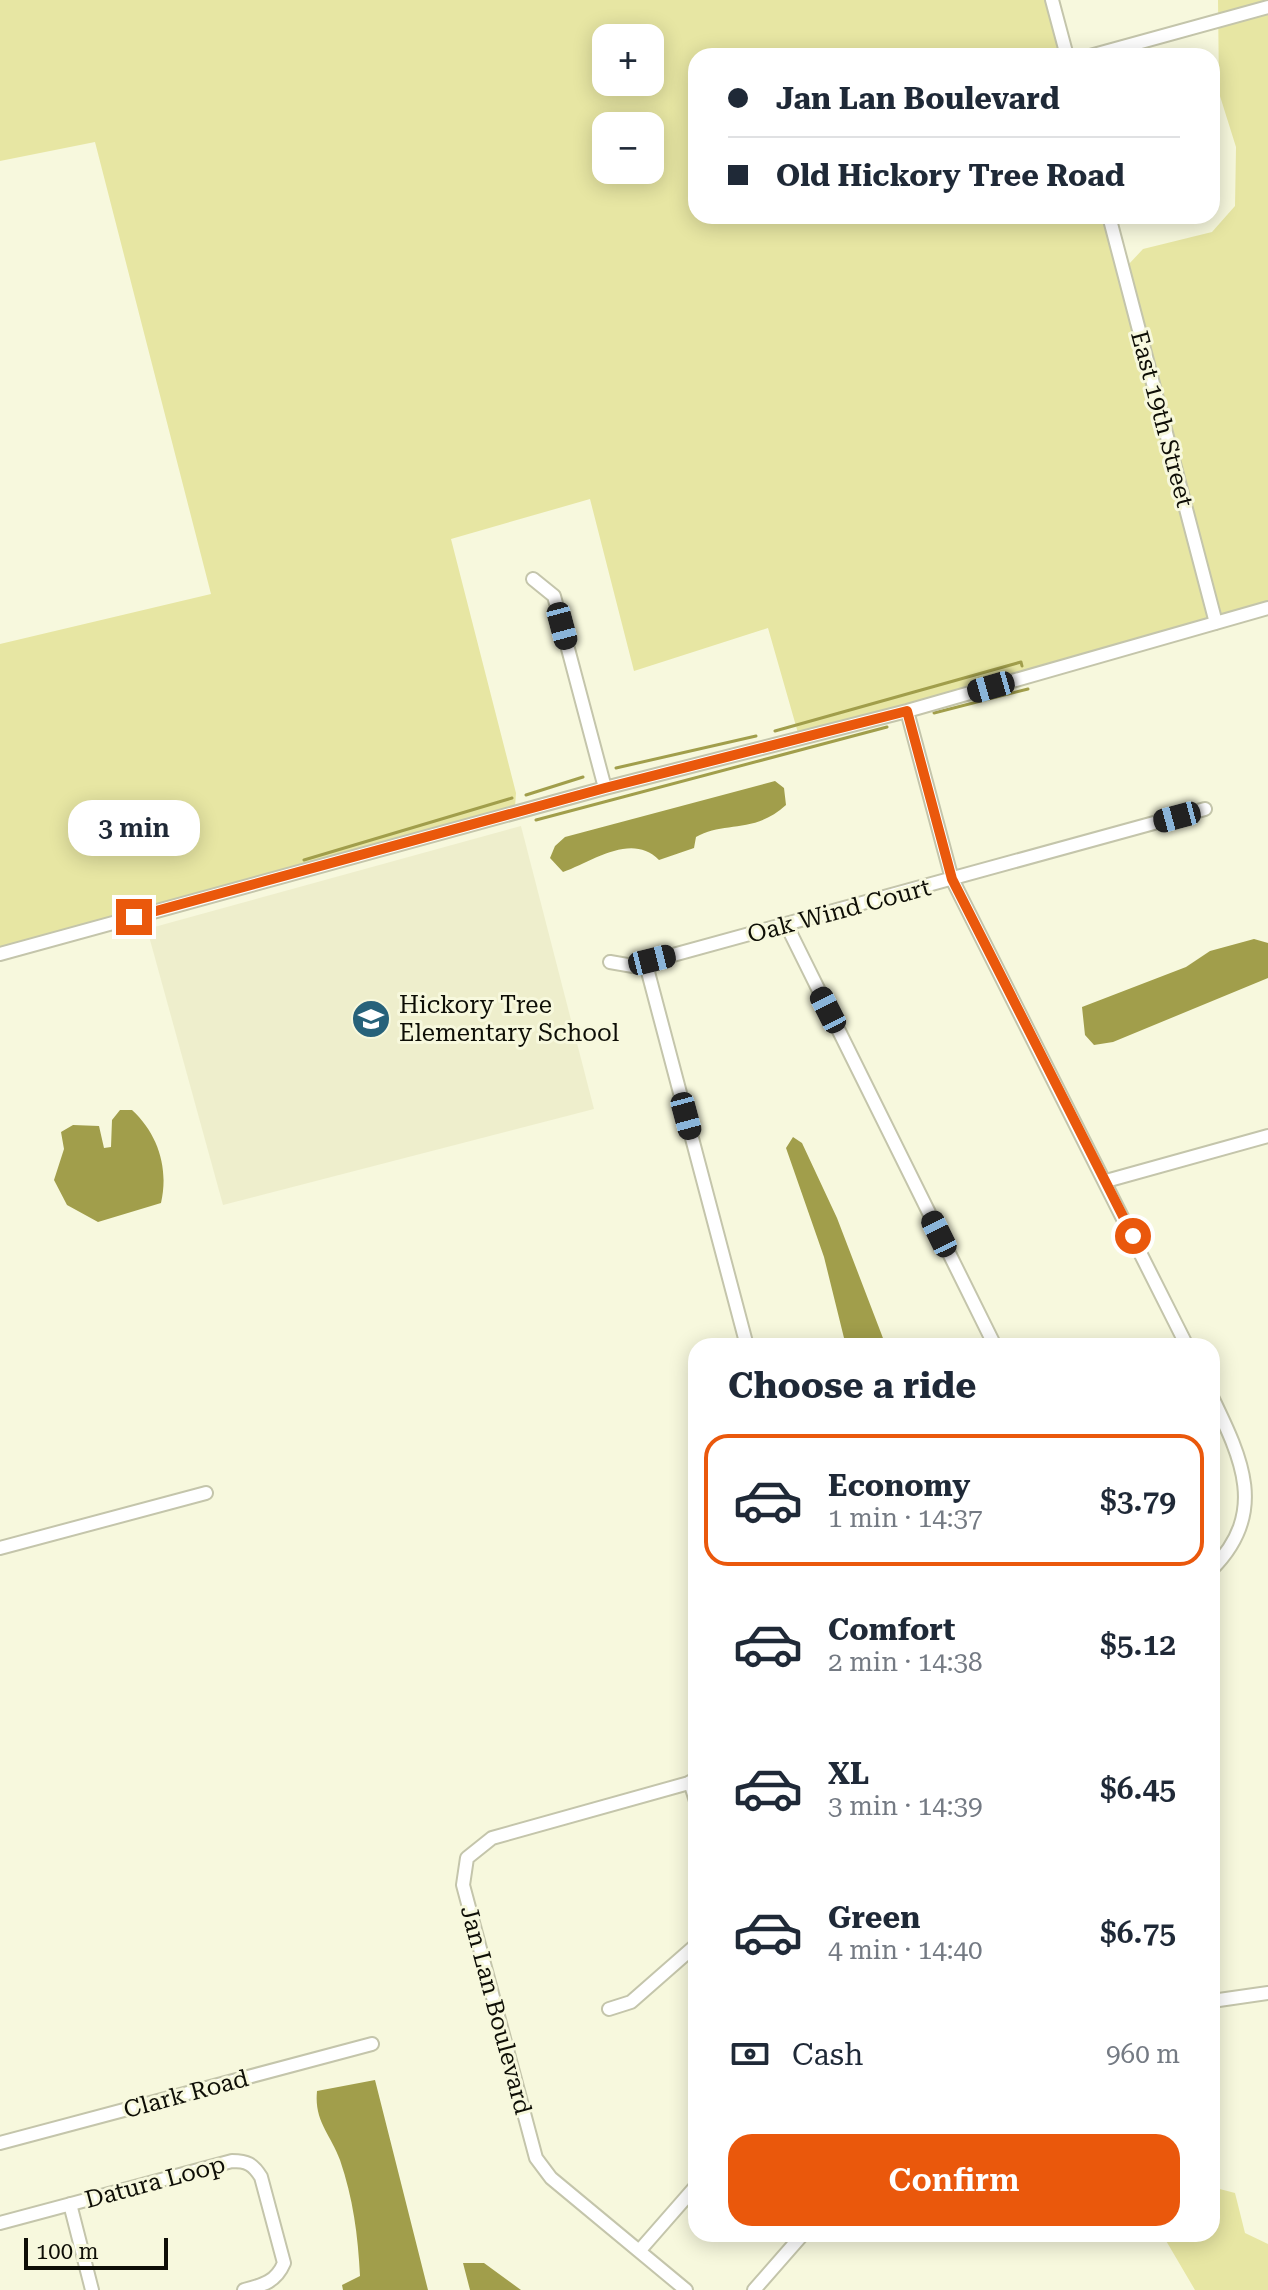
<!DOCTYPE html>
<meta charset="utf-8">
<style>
body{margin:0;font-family:"Roboto Serif",serif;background:#f6f6f7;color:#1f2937;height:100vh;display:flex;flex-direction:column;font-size:30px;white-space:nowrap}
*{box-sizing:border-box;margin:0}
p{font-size:26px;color:#747a83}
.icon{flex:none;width:44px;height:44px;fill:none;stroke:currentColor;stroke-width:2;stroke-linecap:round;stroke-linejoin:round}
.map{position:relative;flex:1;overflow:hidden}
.side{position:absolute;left:688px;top:1338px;width:532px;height:904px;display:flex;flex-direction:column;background:#fff;border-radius:24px;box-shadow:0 4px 20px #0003}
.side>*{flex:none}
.banner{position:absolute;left:688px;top:48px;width:532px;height:176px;border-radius:24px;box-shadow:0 4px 20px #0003;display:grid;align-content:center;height:176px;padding:0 40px;background:#fff}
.controls{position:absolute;left:592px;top:24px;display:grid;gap:16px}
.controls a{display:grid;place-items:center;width:72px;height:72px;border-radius:16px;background:#fff;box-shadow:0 4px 20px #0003;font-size:40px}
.scale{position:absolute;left:24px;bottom:20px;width:144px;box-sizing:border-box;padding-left:8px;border:4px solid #0e0e06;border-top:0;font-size:22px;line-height:28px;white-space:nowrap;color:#0e0e06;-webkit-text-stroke:6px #f7f8dd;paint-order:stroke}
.end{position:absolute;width:36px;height:36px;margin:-18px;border:10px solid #ea580c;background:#fff;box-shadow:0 0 0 4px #fff}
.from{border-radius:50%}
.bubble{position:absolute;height:56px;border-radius:24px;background:#fff;box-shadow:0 4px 20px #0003;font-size:26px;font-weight:600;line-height:56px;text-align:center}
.car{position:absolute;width:24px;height:48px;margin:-24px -12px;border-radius:10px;box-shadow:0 0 6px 2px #0007;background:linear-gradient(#222 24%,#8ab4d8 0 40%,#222 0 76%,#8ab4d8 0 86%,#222 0)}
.banner b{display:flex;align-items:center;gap:28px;height:76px;font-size:30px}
.banner b+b{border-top:2px solid #e0e1e3}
.banner i{width:20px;height:20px;background:#1f2937}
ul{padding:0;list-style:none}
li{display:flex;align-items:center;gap:24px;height:132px;margin:0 16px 12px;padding:0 24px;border:4px solid transparent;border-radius:24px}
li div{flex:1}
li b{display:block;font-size:30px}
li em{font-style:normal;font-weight:600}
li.current{border-color:#ea580c}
li>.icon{width:72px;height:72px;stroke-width:1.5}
h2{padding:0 40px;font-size:36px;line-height:96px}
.pay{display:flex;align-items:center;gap:20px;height:88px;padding:0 40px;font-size:30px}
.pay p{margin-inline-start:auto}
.button{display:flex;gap:16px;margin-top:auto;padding:16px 40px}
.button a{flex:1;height:92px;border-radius:24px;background:#ea580c;color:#fff;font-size:32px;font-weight:600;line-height:92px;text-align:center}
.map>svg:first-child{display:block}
.built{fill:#eec}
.green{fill:#e7e6a3;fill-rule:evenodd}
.water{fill:#a19e4b}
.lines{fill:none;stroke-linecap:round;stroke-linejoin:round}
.stream{stroke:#a19e4b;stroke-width:3}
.minor-casing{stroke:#c4c5ab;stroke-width:16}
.minor{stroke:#fff;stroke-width:12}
.route{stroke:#ea580c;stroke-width:10}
.labels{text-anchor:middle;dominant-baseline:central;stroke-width:6;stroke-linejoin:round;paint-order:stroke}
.street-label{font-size:24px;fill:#0e0e06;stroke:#f7f8dd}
.poi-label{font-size:24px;fill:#0e0e06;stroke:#f7f8dd;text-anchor:start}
</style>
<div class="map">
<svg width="1268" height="2290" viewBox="0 0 1268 2290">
<rect width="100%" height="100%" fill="#f7f8dd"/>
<!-- built -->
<path class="built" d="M521,826l73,283 -371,96 -76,-276z"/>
<!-- green -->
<path class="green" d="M0,0h1057l15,56h-376v160h418l14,49 15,-16 69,-17 23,-26 1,-59 -17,-54 -1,-93h50v603l-363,103 -107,27 -30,-105 -134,43 -44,-172 -139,40 65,254 -1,14 -515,141v-304l211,-50 -116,-452 -95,19zM606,38h44v44h-44zM606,126h44v44h-44z
M1212,2187l23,6 10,40 23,11v46h-73l-30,-51v-5h47z"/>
<!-- water -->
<path class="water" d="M775,781l9,7 2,17c-31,29 -63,16 -90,32l-2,11 -35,12c-27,-28 -66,1 -96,12l-13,-14 5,-12 10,-9z
M1254,939l14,4v35l-155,64 -19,3 -9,-10 -3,-28 104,-40 24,-16z
M120,1110h12c26,24 37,58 29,93l-63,19 -31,-17 -13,-25 10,-31 -3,-17 12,-7 26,1 5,22 7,-1 1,-27z
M793,1137l9,6 35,75 49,128h-40l-22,-89 -38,-109z
M375,2080l53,210h-85l-1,-5 18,-9c-2,-41 -7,-78 -20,-116 -10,-27 -26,-39 -23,-69z
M463,2263h21l37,27h-51z"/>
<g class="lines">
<!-- stream -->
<path class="stream" d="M934,713l94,-24
M775,731l246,-69 1,4
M616,768l140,-32
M526,795l57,-18
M536,820l351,-93
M304,860l208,-62"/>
<defs>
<path id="minor" d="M1052,0l15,56
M1090,56l178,-49
M1109,216l107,407
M533,579l21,17 51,192
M907,711l45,168 235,467
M787,926l208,420
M0,954l605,-166 302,-77 361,-103
M652,960l-4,12 99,374
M610,962l23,4 572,-157
M1106,1181l162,-45
M1212,1397c30,62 56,116 0,172
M0,1548l206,-55
M690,1782l6,19
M1212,2001l56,-8
M609,2009l22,-7 65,-57
M0,2143l372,-99
M70,2204l22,86
M0,2223l232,-62c15,0 21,3 29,16l23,86c-8,19 -21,22 -40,27
M640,2250l56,-64
M686,2290l-135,-112 -15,-20 -73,-273 4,-27 25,-20 204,-57
M754,2290l49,-56"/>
</defs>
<!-- minor casing -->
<use href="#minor" class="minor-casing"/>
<!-- minor -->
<use href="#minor" class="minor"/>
</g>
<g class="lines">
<!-- route -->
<path class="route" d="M134,917l471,-129 302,-77 45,168 181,357"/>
</g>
<!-- icons -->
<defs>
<symbol id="school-disc" viewBox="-11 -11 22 22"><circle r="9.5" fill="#27627a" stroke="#f7f8dd"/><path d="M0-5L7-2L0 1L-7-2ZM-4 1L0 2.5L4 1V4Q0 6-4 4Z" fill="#fff"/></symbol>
</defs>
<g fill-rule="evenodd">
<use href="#school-disc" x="349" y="997" width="44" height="44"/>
</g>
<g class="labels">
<!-- street labels -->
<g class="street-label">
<text transform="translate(1162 419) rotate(75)">East 19th Street</text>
<text transform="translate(839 911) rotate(-15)">Oak Wind Court</text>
<text transform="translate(496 2010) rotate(75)">Jan Lan Boulevard</text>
<text transform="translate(186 2094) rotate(-15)">Clark Road</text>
<text transform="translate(155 2182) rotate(-15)">Datura Loop</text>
</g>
<!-- poi labels -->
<g class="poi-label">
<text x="399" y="1005">Hickory Tree<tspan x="399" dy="28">Elementary School</tspan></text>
</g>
</g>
</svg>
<div class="controls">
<a>+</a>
<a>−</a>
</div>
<div class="scale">100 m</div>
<i class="end from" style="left:1133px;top:1236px"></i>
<i class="end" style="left:134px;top:917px"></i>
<div class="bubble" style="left:68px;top:800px;width:132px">3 min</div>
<i class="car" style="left:562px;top:626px;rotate:165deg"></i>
<i class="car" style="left:991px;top:687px;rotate:254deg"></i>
<i class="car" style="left:1177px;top:817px;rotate:255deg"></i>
<i class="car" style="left:652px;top:960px;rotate:76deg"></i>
<i class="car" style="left:828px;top:1010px;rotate:333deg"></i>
<i class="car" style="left:686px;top:1116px;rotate:165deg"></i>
<i class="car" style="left:939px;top:1234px;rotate:334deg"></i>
<div class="banner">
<b><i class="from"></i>Jan Lan Boulevard</b>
<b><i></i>Old Hickory Tree Road</b>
</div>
<section class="side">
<h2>Choose a ride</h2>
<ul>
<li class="current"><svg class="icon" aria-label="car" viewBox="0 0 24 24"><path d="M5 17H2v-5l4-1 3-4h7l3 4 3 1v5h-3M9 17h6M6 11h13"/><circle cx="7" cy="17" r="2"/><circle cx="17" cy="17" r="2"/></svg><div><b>Economy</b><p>1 min · 14:37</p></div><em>$3.79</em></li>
<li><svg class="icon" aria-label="car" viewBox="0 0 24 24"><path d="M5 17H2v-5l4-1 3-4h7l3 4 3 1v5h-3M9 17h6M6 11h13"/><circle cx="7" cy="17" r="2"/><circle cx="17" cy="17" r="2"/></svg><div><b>Comfort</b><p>2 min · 14:38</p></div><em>$5.12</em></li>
<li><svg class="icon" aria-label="car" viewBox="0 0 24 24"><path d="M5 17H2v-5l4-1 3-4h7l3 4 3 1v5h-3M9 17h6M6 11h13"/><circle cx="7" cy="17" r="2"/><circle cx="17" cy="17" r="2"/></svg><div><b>XL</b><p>3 min · 14:39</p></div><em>$6.45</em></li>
<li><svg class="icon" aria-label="car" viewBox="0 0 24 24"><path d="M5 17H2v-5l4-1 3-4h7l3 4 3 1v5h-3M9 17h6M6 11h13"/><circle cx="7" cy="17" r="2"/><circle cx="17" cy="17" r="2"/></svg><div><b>Green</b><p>4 min · 14:40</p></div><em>$6.75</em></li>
</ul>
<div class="pay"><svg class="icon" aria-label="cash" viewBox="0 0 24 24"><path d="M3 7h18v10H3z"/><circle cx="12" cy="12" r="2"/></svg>Cash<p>960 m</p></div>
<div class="button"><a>Confirm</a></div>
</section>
</div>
